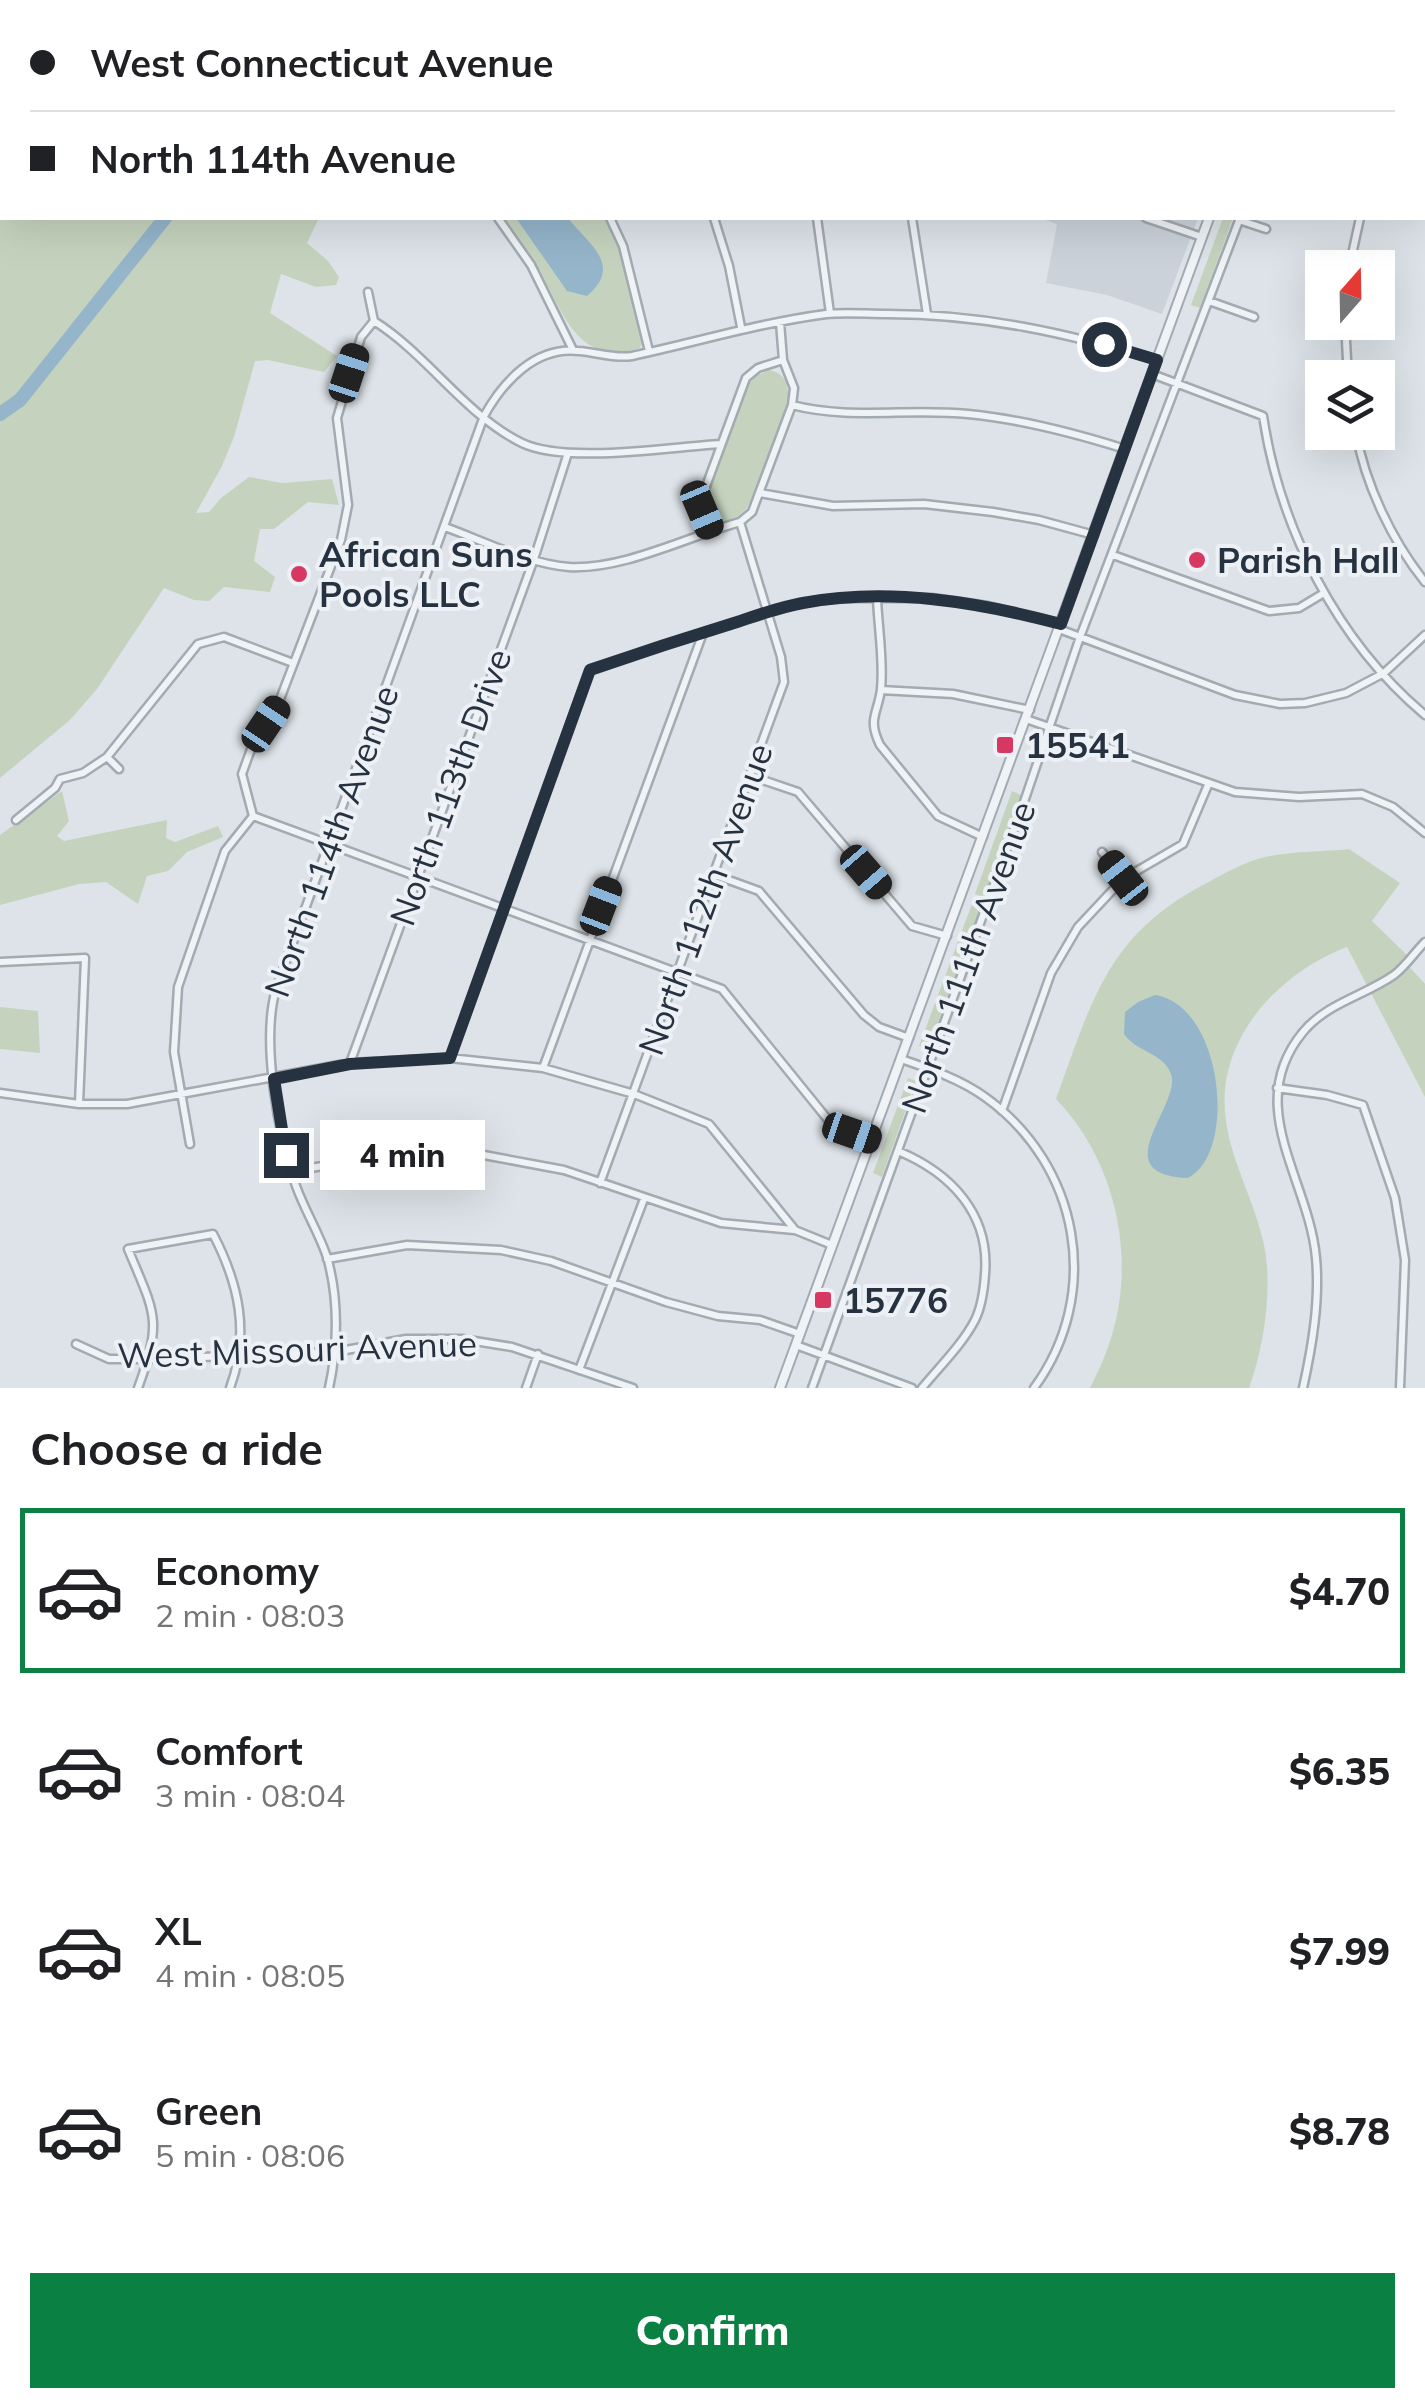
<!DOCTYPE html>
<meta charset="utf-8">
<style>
body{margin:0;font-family:Mulish,sans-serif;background:#f6f6f6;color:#202124;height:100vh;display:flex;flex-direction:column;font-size:38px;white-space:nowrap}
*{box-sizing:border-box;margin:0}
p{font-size:32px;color:#757577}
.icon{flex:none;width:55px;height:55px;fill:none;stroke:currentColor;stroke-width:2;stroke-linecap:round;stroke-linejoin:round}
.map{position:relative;height:1388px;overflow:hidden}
.sheet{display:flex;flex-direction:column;background:#fff;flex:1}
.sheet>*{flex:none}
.guide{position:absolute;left:0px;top:0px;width:1425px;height:220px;box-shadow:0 10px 40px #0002;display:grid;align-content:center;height:220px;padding:0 30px;background:#fff}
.needle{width:65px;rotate:20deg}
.tools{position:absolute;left:1305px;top:250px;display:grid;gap:20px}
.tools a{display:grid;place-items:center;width:90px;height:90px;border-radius:0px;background:#fff;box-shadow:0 10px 40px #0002;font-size:50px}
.end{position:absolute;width:45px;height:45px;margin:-22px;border:12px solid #263240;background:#fff;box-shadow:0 0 0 5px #fff}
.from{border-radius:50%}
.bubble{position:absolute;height:70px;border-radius:0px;background:#fff;box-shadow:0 10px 40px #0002;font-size:32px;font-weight:800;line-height:70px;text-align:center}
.car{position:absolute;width:30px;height:60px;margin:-30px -15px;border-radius:12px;box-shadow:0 0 8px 2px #0007;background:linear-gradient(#222 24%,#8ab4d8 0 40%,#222 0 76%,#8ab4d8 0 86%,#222 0)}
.guide b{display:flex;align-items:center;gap:35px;height:95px;font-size:38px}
.guide b+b{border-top:2px solid #e0e0e0}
.guide i{width:25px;height:25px;background:#202124}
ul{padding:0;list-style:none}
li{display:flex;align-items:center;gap:30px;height:165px;margin:0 20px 15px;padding:0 10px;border:5px solid transparent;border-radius:0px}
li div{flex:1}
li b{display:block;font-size:38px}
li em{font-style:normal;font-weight:800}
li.current{border-color:#0b8043}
li>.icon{width:90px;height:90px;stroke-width:1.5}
h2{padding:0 30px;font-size:45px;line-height:120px}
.cta{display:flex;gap:20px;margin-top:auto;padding:20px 30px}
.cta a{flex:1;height:115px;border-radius:0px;background:#0b8043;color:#fff;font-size:40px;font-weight:800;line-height:115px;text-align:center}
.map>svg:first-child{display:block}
.built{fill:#cbd2da}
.green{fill:#c5d3be}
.water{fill:#95b5cb}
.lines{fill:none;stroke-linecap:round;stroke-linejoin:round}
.river{stroke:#95b5cb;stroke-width:14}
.minor-casing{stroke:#a2aab2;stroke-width:11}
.tertiary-casing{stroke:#a2aab2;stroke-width:12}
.minor{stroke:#f0f3f6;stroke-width:6}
.tertiary{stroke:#f0f3f6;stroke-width:8}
.route{stroke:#263240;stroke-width:12}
.poi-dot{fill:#d73862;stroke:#edf1f6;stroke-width:4}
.labels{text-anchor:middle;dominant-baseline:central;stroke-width:8;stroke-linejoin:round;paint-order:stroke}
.poi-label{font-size:35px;font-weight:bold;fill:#263240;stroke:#edf1f6;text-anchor:start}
.street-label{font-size:35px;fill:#263240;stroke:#edf1f6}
</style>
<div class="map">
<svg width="1425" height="1388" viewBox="0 0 1425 1388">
<rect width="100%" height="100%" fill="#dde3e8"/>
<!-- built -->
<path class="built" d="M1040,218h158l-36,96 -55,-19 -61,-12 11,-59z"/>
<!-- green -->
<path class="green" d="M0,0h541l-539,2v216h317l-12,25 21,18 11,16 -3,8 -20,2 -35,-13 -11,39 67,43 -13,16 -56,-12 -13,1 -21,76 -13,31 -25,45 13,-1 12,-14 28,-21 33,6 50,-4 7,26 -31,-3 -34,27h-14l-6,32 21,16 -5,15 -46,-5 -15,14 -15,-1 -30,-12 -67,101 -27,31 -70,58z
M502,218h104c21,36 24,84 36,124l-2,6c-63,20 -77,-37 -101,-78 -11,-19 -27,-33 -37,-52z
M1223,218h10l-33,90 -9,-3z
M769,370c12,2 18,9 19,22 1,19 -31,97 -41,116l-12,11 -15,4 -11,-10 -1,-22 38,-103 9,-12z
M62,791l7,30 -12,15 7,5 103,-21 -1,18 9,4 43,-16 5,11 -36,15 -19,19 -21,5 -9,28 -32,-22 -27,2 -79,21v-70z
M1012,791l9,4 -37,102 -9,-3z
M1349,849l51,34 -28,38 38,37 -4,5 19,21v113l-78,-150c-69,26 -133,94 -121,174 6,43 29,81 38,124 9,44 0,101 -15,143h-159c8,-16 16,-33 21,-50 26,-82 4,-178 -55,-239 35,-95 50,-163 147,-214 19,-10 40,-23 62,-28 27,-6 57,-5 84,-8z
M972,904l9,3 -53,142 -9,-3z
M0,1007l38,4 2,42 -40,-4z
M908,1078l8,3 -34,96 -9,-4z"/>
<!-- water -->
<path class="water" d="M516,218h52c20,26 56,47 19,78l-20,-5z
M1155,995c68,10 83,158 33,183 -86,-3 -6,-73 -17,-104 -7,-21 -35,-22 -47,-40l1,-22 13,-10z"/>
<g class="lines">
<!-- river -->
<path class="river" d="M357,2l2,-2
M0,414l20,-14 145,-182"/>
<defs>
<path id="minor" d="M589,0l1,2
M713,0l2,2
M942,0l6,2
M544,2l5,-2
M821,2l1,-2
M919,2l1,-2
M1095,2l1,-2
M498,218l33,47 42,85
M610,218l13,28 26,105
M714,218l15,48 12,61
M817,218l13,95
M912,218l15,96
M1146,218l56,19
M1239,220l27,9
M1349,268l11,-50
M1209,301l45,16
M374,321c54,34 91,94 148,122 44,21 147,4 198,1
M1345,322l3,56
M1152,374l111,42c17,113 74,225 162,299
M792,405c57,15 117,3 176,9 53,5 106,19 157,35
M1356,432c9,52 36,109 69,150
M760,493l73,13 91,-2 69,8 46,8 55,15
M445,527c39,14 83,37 124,40 54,3 118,-30 171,-45l12,-10 40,-107 2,-17 -11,-28 -3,-38
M711,530l-9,-20v-13l44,-119 12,-10 25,-8
M1113,555l156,56 30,-3 25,-15
M877,598c1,29 7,62 4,91 -3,25 -14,29 -1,56l58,71 45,21
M1059,629l176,66 45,9 25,-1 41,-10 38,-20 41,-38
M881,690l72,4 77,16
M1026,719l209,73 64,5 63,-3 31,13 32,26
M107,757l12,12
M751,776l47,16 114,134 35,10
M253,816l469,173 111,137 39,14
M253,816l-11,-42 12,-33 23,-34 64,-167 7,-35 -11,-87 24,-81 13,-16 -6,-29
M16,820l39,-32 5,-9 23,-6 24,-16 91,-113 26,-7 69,26
M1102,852l21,27
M715,875l44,16 105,124 15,12 30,11
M0,962l85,-4 -6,146
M450,1058l140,-389 209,-66 40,-5h93l56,8 73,18
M901,1059c29,10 59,20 84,38 95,68 118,197 49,291
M350,1063l184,-504 34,-106
M543,1068l160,-435
M1277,1088l50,7 36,10 32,93 10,62 -5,128
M0,1093l79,11h48l223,-41 100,-5 93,10 91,26 75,30 86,106 37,15
M1002,1111l49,-138 27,-46 45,-48 60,-35 25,-59
M190,1144l-16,-92 4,-65 47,-136 28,-35
M898,1151c53,22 92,63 87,123 -1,15 -3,32 -10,46 -13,25 -35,46 -53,68
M291,1171l121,-19 61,1 91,17 157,53 73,7
M600,1183l184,-501 -3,-25 -41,-135
M327,1259l80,-14 94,5 50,11 115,41 52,14 42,4 40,14
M76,1344l33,15h40l186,-7 71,-13h56l50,8 121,41
M796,1345l116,43
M579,1370l65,-171
M138,1388c25,-69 17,-74 -10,-139l85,-15c26,50 37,99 17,154
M329,1388c9,-41 10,-89 -2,-131 -8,-24 -22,-46 -31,-71 -18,-51 -35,-145 -20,-197l208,-573c19,-34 51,-70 95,-65 17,1 35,8 53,5 65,-14 127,-33 194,-42 20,-2 41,0 61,0 95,0 180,19 270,46
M526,1388l12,-34
M812,1388l213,-589 55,-162 160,-419
M1303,1388c9,-41 17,-87 13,-130 -7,-79 -74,-152 -13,-226 24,-29 61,-36 91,-57 11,-8 21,-23 31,-33"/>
<path id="tertiary" d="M1289,2l1,-2
M1422,66l3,1
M1422,100l3,1
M780,1388l429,-1170"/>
</defs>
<!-- minor casing -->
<use href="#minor" class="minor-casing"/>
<!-- tertiary casing -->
<use href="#tertiary" class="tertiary-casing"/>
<!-- minor -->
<use href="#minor" class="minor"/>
<!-- tertiary -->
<use href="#tertiary" class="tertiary"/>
</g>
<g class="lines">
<!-- route -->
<path class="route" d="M286,1155l-12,-76 76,-15 100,-6 140,-388c49,-17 98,-33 147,-48 21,-7 43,-15 66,-19 86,-16 175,-1 258,21l96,-264 -53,-16"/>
</g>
<!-- markers -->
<g class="poi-dot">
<circle cx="1197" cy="560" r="10"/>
<circle cx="299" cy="574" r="10"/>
<rect x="995" y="735" width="20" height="20" rx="5"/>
<rect x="813" y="1290" width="20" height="20" rx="5"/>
</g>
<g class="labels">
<!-- poi labels -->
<g class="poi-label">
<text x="319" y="554">African Suns<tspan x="319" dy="40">Pools LLC</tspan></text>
<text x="1217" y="560">Parish Hall</text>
<text x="1025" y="745">15541</text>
<text x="843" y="1300">15776</text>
</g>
<!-- street labels -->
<g class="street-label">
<text transform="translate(450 787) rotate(-70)">North 113th Drive</text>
<text transform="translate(331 841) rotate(-70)">North 114th Avenue</text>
<text transform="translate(705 899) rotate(-70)">North 112th Avenue</text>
<text transform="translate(968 957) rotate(-70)">North 111th Avenue</text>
<text transform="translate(297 1349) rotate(-2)">West Missouri Avenue</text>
</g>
</g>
</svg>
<div class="tools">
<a><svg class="needle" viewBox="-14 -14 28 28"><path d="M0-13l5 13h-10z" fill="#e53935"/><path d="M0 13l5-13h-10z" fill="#757577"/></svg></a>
<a><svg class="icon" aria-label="layers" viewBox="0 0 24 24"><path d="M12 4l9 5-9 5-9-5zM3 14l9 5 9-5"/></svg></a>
</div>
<i class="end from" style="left:1104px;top:344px"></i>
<i class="end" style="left:286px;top:1155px"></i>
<div class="bubble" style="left:320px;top:1120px;width:165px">4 min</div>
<i class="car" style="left:349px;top:373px;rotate:18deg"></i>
<i class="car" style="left:702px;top:510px;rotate:157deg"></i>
<i class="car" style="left:266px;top:724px;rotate:34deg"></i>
<i class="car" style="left:866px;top:872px;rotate:139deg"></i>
<i class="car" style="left:1123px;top:878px;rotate:322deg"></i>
<i class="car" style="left:601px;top:906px;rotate:21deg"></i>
<i class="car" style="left:852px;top:1133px;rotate:109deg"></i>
<div class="guide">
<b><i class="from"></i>West Connecticut Avenue</b>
<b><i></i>North 114th Avenue</b>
</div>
</div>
<section class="sheet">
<h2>Choose a ride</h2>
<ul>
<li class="current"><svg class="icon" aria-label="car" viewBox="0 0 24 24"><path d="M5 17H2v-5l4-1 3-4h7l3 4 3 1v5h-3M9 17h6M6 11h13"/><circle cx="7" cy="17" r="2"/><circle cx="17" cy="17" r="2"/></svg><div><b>Economy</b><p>2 min · 08:03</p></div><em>$4.70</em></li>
<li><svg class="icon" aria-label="car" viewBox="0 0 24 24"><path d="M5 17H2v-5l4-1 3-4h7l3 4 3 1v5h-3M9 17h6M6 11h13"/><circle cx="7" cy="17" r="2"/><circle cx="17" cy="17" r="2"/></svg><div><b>Comfort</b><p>3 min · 08:04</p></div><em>$6.35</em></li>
<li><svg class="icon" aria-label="car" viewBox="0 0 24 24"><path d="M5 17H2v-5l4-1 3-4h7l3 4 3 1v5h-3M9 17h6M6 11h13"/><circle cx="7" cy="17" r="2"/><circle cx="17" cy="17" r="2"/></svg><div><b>XL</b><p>4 min · 08:05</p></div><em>$7.99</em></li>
<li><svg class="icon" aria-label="car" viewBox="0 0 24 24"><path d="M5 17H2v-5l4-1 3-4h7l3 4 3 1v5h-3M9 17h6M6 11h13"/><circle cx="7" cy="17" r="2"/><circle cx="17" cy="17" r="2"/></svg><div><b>Green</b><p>5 min · 08:06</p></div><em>$8.78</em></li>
</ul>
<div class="cta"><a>Confirm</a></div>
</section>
